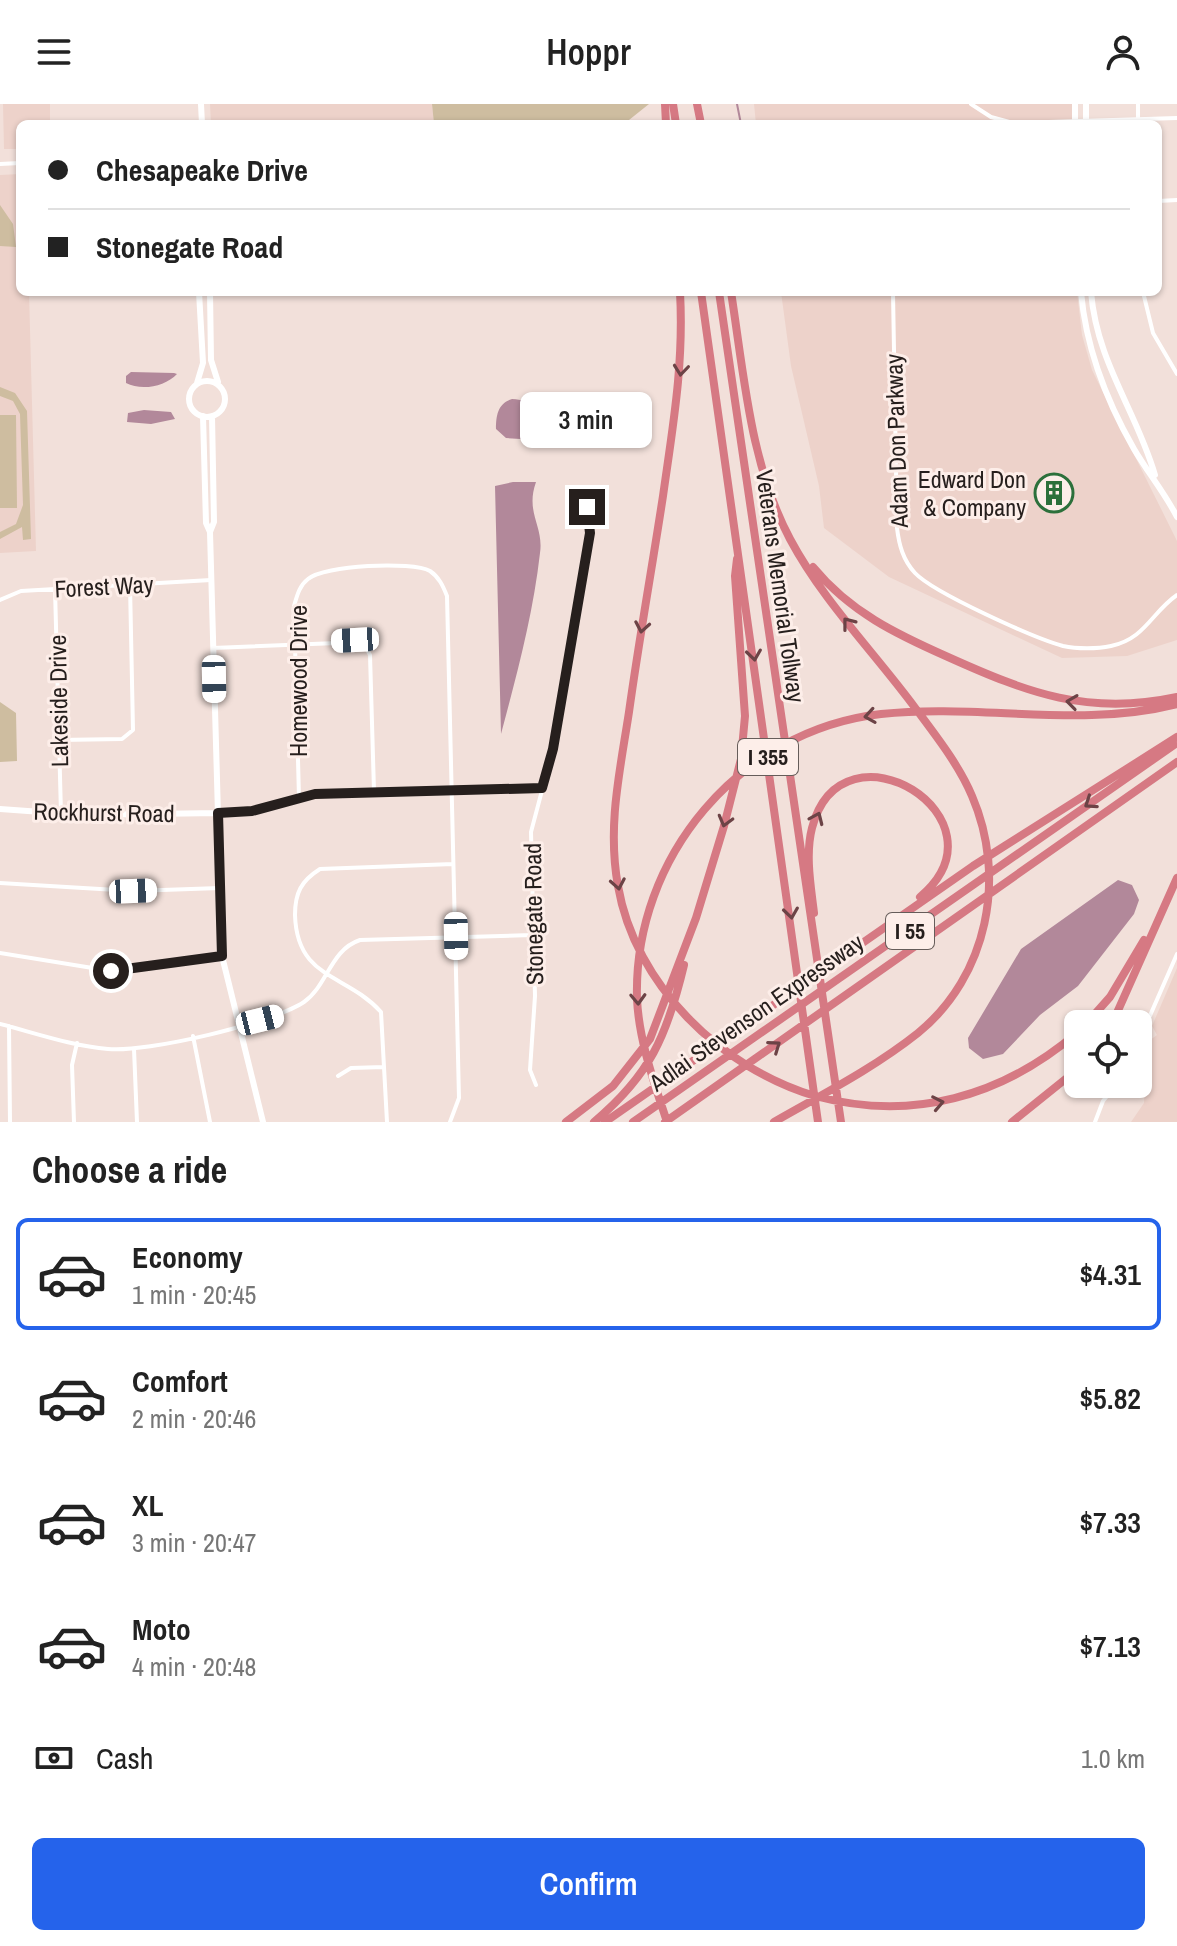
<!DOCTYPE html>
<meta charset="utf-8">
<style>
body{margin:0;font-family:"Archivo Narrow",sans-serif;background:#f2f2f2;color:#222;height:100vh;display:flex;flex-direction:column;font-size:30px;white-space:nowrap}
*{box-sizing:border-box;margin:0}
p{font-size:26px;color:#767676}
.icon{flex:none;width:44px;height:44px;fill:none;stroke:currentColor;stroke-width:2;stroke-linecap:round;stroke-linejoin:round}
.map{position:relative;height:1018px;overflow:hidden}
.panel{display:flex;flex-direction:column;background:#fff;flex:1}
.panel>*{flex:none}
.hud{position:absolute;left:16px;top:16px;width:1146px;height:176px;border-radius:12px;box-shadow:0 2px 6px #0004;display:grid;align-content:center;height:176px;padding:0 32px;background:#fff}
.controls{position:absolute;left:1064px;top:906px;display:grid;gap:16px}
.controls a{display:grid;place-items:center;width:88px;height:88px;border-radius:12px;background:#fff;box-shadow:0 2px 6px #0004;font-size:40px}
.end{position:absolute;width:36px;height:36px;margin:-18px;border:10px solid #261f1d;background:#fff;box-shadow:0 0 0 4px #fff}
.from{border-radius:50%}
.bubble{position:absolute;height:56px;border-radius:12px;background:#fff;box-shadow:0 2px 6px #0004;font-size:26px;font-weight:600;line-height:56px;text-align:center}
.car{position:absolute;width:24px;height:48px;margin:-24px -12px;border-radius:10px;box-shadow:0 0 6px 2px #0007;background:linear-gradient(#fff 24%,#345 0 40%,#fff 0 76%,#345 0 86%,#fff 0)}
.hud b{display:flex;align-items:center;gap:28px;height:76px;font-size:30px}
.hud b+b{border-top:2px solid #e0e0e0}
.hud i{width:20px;height:20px;background:#222}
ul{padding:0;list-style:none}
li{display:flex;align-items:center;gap:24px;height:112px;margin:0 16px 12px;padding:0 16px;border:4px solid transparent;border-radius:12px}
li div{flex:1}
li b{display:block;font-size:30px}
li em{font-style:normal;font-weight:600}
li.on{border-color:#2563eb}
li>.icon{width:72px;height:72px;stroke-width:1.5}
h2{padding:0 32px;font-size:36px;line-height:96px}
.pay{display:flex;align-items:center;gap:20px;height:88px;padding:0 32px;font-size:30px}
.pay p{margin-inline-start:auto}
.button{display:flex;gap:16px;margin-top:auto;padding:16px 32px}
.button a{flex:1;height:92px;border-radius:12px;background:#2563eb;color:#fff;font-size:32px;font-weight:600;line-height:92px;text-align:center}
header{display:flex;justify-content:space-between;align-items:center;height:104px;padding:0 32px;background:#fff;font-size:36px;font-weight:600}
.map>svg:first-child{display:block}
.built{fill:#edd2ca}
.green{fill:#cebda0}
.water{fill:#b2889a}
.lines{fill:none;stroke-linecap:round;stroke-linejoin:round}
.stream{stroke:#b2889a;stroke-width:2}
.minor{stroke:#fff;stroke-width:4}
.tertiary{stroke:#fff;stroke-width:6}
.motorway{stroke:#d67983;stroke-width:8}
.oneway{stroke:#6c4346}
.route{stroke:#261f1d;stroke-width:10}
.labels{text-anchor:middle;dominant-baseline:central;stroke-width:6;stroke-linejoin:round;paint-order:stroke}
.shield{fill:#fdeee9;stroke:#665d5a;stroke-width:2}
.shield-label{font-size:22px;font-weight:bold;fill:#261f1d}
.street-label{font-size:24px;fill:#261f1d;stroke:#fdeee9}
.poi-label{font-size:24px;fill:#261f1d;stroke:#fdeee9;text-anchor:end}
</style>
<header><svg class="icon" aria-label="menu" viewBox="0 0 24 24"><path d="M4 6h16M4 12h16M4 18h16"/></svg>Hoppr<svg class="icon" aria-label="person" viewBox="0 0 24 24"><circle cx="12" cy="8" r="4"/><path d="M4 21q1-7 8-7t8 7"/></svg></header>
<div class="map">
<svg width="1177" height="1018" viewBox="0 0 1177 1018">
<rect width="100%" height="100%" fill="#f2e0da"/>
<!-- built -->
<path class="built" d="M3,0h47v20h-30v25h-16z
M210,0h222l2,20h-223z
M754,0h318v20h-316z
M20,70v118h9l7,259 -36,2v-378z
M781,188h296l5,43 10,35 85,171v99l-50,16 -65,2 -173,-81 -65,-49 -5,-42 -28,-120z
M1177,864v154h-46l13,-19 2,-60 11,-8 -5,-9z"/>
<!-- green -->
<path class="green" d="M432,0h217l-25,20h-190z
M0,101l13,19 3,23 -16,-1z
M0,283l15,6 12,18 4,128 -8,1 -1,-13 -22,12v-7l16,-8 7,-19 -3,-91 -7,-13 -13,-5z
M0,311h16l1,93h-17z
M0,598l16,11 1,48 -17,1z"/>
<!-- water -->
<path class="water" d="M131,268l43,1 3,1c-12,13 -36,17 -51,9v-7z
M512,295c18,1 69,15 76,29l-18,2 -17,11 -47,-3 -10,-9c0,-14 2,-26 16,-30z
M144,306l27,2 4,7 -24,5 -24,-2 1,-9z
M513,378h23c-11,31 8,44 4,71 -7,62 -23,121 -39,181l-6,-248z
M1118,776l14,5 7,15 -5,14 -56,72 -38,29 -37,39 -20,5 -14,-11 -1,-10 53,-89z"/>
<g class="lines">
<!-- stream -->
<path class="stream" d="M737,0l4,20"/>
<!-- minor -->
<path class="minor" d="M971,0l20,13 22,6 164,-5
M1138,0v20
M0,60l20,-1
M1158,97l19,-1
M893,188l4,236c2,17 6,32 18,45 19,20 119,65 148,73 14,3 34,3 48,0 34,-7 41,-34 66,-51
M1143,188l10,41 24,41
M55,485l6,225
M0,496l21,-9 190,-11
M213,544l150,-6 7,13 4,136
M59,636l63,-1 11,-9 -3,-145
M299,694l-5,-192c3,-10 5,-20 14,-27 16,-14 104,-18 122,-8 9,6 13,15 17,25l12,502 -9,24
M218,709l34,-2 63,-17 226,-6
M0,779l133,8 87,-3
M0,849l111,18 111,-15
M0,920c35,9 72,22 108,25 38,4 165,-26 196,-47 24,-17 26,-52 56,-62l172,-5
M9,922l1,96
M193,932l17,86
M1138,939l39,-89
M134,945l3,73
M338,972l13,-8 33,-1
M536,981l-6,-15 5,-74 -4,-164 22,-83 37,-216 -3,-26
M74,1018l-2,-57 5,-22
M387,1018l-6,-110c-35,-39 -84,-32 -86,-97 0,-22 6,-34 25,-46l133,-5
M1095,1018l8,-21 14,-17"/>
<!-- tertiary -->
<path class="tertiary" d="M201,0l1,20
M1075,0v20
M1086,0v20
M210,188l1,68 7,22
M1081,188c5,57 25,108 53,157 14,24 31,44 43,68
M1091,188c6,71 45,118 64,183
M189 295a18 18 0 1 1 36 0a18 18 0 1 1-36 0Z
M197,279l6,-20 -4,-71
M203,312l3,107 4,9 12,424 41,166
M210,428l4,-10 -2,-106
M0,705l83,6 135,-2"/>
<!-- motorway -->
<path class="motorway" d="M665,0l1,20
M673,0l3,20
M697,0l4,20
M680,188c4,72 -7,133 -17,204 -11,72 -24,144 -34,216 -9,59 -22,114 -11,174 17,99 103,182 197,210 97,26 187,1 263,-64
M701,188l117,830
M719,188l122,830
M731,188c13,82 19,172 59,247 33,62 84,113 126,170 20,27 43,56 56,87 35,81 16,180 -54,237 -44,35 -95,61 -144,89
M813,463c37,45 83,67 135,90 80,36 140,59 229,40
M814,809c-3,-26 -9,-58 -2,-85 30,-115 202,-10 108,69
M1086,920l24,-27 34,-57
M1112,920l65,-146
M566,1018l47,-36 37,-47 46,-121 28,-92 17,-67 4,-43 -10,-140 2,-17
M594,1018c56,-47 73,-86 90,-157
M605,1018l368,-256 204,-129
M633,1018l541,-377
M665,1018l512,-360
M667,1018c-13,-40 -28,-81 -30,-123 -4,-142 103,-269 244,-285 99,-11 198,15 296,-10
M1012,1018l66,-53"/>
</g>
<!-- one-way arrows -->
<defs><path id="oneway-chevron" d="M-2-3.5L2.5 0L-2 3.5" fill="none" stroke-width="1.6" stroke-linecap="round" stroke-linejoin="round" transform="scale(2)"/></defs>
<g class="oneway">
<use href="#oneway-chevron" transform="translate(681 266) rotate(96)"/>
<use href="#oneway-chevron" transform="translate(848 519) rotate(-128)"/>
<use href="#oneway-chevron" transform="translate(642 523) rotate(100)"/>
<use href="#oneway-chevron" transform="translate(754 551) rotate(82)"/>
<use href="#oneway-chevron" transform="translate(1072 598) rotate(-172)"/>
<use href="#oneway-chevron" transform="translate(870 612) rotate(171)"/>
<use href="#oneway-chevron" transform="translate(1090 699) rotate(146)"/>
<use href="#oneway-chevron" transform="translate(817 714) rotate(-66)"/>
<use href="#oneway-chevron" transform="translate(725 717) rotate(105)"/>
<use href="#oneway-chevron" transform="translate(618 780) rotate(80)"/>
<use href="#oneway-chevron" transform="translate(791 809) rotate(82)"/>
<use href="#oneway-chevron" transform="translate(638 895) rotate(88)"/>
<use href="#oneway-chevron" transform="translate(775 942) rotate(-35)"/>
<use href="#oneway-chevron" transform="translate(938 999) rotate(-11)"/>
</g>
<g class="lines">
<!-- route -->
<path class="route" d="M111,867l111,-15 -4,-143 34,-2 63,-17 227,-6 11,-39 37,-216 -3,-26"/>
</g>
<!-- icons -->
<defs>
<symbol id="building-ring" viewBox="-11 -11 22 22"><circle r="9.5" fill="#fdeee9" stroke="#2c703b" stroke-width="1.5"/><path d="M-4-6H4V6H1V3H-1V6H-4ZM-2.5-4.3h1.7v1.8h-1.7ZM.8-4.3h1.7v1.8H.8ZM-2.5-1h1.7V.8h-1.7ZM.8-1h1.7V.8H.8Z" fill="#2c703b"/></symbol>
</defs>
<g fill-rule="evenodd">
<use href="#building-ring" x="1032" y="367" width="44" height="44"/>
</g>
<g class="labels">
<!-- shield labels -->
<g class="shield">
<rect x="738" y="635" width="60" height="36" rx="6"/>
<rect x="886" y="809" width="48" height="36" rx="6"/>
</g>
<g class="shield-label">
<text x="768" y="653">I 355</text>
<text x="910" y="827">I 55</text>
</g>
<!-- street labels -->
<g class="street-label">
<text transform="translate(896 337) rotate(-92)">Adam Don Parkway</text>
<text transform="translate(104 482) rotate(-3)">Forest Way</text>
<text transform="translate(781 482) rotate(82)">Veterans Memorial Tollway</text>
<text transform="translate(298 577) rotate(-90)">Homewood Drive</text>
<text transform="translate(58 597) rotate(-91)">Lakeside Drive</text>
<text transform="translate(104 708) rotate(1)">Rockhurst Road</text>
<text transform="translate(533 810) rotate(-91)">Stonegate Road</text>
<text transform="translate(756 908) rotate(-35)">Adlai Stevenson Expressway</text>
</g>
<!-- poi labels -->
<g class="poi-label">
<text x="1026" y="375">Edward Don<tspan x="1026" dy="28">&amp; Company</tspan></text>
</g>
</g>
</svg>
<div class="controls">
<a><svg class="icon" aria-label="locate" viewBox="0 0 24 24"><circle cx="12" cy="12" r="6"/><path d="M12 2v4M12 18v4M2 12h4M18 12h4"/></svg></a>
</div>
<i class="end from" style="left:111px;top:867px"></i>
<i class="end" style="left:587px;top:403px"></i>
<div class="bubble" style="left:520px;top:288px;width:132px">3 min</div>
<i class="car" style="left:355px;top:536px;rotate:267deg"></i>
<i class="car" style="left:214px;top:575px;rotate:179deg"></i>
<i class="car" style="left:133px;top:787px;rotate:88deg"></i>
<i class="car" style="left:456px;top:832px;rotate:179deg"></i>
<i class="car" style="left:260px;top:916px;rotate:76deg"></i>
<div class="hud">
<b><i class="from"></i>Chesapeake Drive</b>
<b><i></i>Stonegate Road</b>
</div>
</div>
<section class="panel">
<h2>Choose a ride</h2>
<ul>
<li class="on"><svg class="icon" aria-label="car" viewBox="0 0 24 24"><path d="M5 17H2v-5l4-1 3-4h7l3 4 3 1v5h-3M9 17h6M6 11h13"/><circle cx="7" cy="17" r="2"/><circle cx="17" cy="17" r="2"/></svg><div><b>Economy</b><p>1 min · 20:45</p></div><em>$4.31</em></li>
<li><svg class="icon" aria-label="car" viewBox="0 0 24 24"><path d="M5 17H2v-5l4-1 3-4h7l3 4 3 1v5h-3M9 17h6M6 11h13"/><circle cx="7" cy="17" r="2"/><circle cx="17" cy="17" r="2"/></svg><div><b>Comfort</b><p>2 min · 20:46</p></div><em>$5.82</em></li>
<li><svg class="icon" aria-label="car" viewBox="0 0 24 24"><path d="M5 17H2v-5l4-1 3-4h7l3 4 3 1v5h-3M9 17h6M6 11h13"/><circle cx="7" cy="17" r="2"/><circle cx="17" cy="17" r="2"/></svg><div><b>XL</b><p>3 min · 20:47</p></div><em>$7.33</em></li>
<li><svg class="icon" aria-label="car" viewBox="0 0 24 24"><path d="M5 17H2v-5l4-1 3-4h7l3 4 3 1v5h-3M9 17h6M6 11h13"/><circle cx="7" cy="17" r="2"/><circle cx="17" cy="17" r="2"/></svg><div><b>Moto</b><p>4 min · 20:48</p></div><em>$7.13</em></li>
</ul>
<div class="pay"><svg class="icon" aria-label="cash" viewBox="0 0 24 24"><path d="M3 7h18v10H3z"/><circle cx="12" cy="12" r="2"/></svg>Cash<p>1.0 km</p></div>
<div class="button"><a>Confirm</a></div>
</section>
